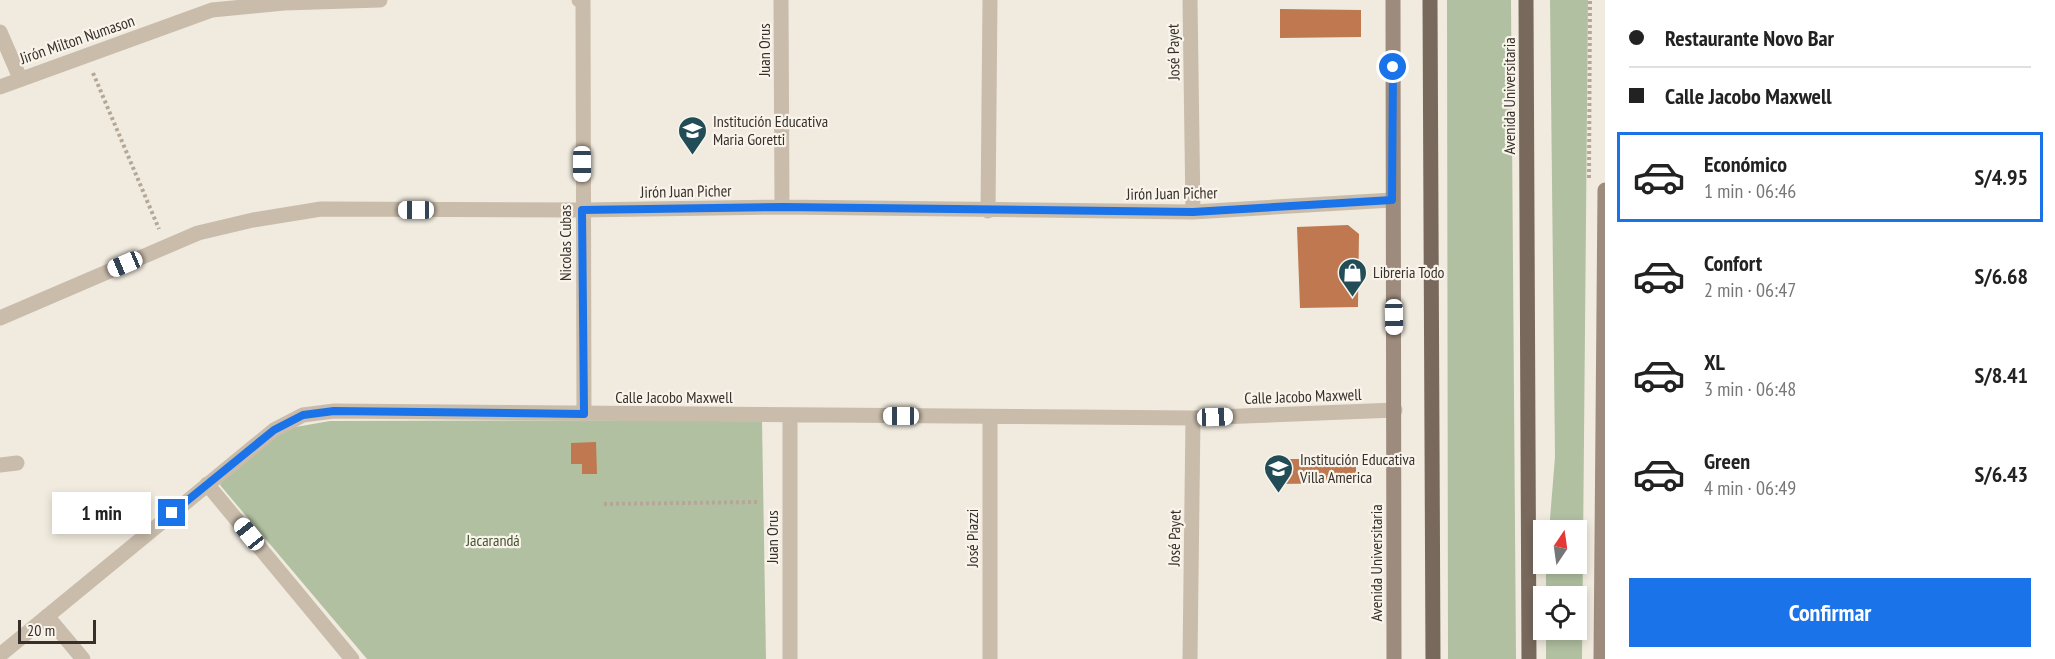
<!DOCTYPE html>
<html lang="es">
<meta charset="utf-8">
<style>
body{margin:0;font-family:"PT Sans Narrow",sans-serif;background:#f2f2f2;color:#222;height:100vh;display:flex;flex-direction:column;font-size:22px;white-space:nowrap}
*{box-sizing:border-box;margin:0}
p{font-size:20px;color:#767676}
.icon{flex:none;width:33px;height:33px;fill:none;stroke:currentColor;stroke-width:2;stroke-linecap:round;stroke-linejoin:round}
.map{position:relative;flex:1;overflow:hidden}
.sheet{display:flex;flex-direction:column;background:#fff;width:450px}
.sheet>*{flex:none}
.guide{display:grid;align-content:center;height:132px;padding:0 24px;background:#fff}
.needle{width:39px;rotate:13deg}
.tools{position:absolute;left:1533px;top:520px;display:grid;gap:12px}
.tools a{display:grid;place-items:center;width:54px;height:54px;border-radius:0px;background:#fff;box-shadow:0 3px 9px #0003;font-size:30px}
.scale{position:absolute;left:18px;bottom:15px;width:78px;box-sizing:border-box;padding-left:6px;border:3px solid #37302a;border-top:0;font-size:16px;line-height:21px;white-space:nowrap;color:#37302a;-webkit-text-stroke:4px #f9f4eb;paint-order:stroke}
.end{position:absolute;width:27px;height:27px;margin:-14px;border:8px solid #1a73e8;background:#fff;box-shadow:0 0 0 3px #fff}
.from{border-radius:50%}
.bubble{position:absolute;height:42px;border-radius:0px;background:#fff;box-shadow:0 3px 9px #0003;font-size:20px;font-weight:800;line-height:42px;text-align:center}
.car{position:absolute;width:18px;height:36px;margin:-18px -9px;border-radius:8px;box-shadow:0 0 4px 2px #0007;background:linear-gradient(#fff 24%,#345 0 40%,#fff 0 76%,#345 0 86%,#fff 0)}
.guide b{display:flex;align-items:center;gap:21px;height:57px;font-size:22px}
.guide b+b{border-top:2px solid #e0e0e0}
.guide i{width:15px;height:15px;background:#222}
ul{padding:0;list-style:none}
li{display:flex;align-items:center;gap:18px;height:90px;margin:0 12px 9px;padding:0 12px;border:3px solid transparent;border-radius:0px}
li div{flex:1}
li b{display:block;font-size:22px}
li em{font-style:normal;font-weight:800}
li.selected{border-color:#1a73e8}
li>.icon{width:54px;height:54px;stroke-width:1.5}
.action{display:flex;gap:12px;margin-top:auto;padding:12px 24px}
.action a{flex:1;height:69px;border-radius:0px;background:#1a73e8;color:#fff;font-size:24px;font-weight:800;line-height:69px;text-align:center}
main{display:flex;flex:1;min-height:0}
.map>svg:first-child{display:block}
.green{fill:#b1c0a0}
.building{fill:#bf7850}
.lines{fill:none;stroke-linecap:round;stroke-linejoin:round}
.path{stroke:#b5a796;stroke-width:4;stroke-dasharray:3 3;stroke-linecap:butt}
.street{stroke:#c9bcab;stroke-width:15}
.secondary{stroke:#9d8c7d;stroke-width:15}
.primary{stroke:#78695c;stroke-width:15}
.route{stroke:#1a73e8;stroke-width:8}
.labels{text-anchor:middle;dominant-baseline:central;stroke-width:4.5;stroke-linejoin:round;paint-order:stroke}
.street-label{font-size:16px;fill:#37302a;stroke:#f9f4eb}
.poi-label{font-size:16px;fill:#37302a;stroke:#f9f4eb;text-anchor:start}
.park-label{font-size:16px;fill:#42542f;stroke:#f9f4eb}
</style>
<main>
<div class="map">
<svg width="1605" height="659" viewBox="0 0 1605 659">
<rect width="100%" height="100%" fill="#f1ebdf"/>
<!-- green -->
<path class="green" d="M1447,0h64l5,659h-68z
M1550,0h38l-6,659h-36v-29h30v-33h-30v-33h30v-33h-27l6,-74z
M762,420l4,239h-399l-147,-174 5,-11 59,-45 46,-8z"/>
<!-- building -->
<path class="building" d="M1280,9l81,1v27l-81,1z
M1348,225l11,9 -1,73 -58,1 -3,-81z
M596,442l1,32h-15v-10h-11v-21z
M1278,459h78v24l-78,1z"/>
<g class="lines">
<!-- path -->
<path class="path" d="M93,73l66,156
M1589,178l1,-178
M604,504l153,-2"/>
<!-- street -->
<path class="street" d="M579,0h4l1,414
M781,0l1,207
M1190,0l3,212
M0,32l20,46
M0,87l212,-77 72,-7 96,-3
M988,211l2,-211
M0,318l198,-85 55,-13 68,-11 261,1 200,-3 411,5 199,-12
M790,415v244
M0,465l17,-2
M207,484l145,175
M47,616l36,43
M0,655l274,-225 29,-15 31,-4 859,7 202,-8
M990,659v-242
M1190,659l3,-241"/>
<!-- secondary -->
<path class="secondary" d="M1393,0l1,659
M1601,659l4,-469"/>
<!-- primary -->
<path class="primary" d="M1430,0l3,659
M1526,0l3,659"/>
</g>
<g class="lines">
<!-- route -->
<path class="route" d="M172,513l102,-83 29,-15 31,-4 250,3 -2,-204 200,-3 411,5 199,-12 1,-133"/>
</g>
<!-- icons -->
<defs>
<symbol id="school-pin" viewBox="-11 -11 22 30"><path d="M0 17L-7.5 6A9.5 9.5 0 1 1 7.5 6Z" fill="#224d57" stroke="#f9f4eb"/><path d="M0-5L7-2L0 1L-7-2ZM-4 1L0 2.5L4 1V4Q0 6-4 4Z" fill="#fff"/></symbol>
<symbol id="shop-pin" viewBox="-11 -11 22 30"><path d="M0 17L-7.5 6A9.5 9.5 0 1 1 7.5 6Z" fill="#224d57" stroke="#f9f4eb"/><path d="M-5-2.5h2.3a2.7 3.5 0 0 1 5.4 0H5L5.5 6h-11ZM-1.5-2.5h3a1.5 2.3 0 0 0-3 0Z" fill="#fff"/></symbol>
</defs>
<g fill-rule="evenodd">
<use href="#school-pin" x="676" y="114" width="33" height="45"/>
<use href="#shop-pin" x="1336" y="256" width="33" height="45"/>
<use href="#school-pin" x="1262" y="452" width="33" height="45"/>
</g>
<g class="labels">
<!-- street labels -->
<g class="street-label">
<text transform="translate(77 39) rotate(-19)">Jirón Milton Numason</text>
<text transform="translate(764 50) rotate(-90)">Juan Orus</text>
<text transform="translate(1173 52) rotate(-91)">José Payet</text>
<text transform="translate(1509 96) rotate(-90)">Avenida Universitaria</text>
<text transform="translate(686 191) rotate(-1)">Jirón Juan Picher</text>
<text transform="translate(1172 193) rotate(-1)">Jirón Juan Picher</text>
<text transform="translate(565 243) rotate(-90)">Nicolas Cubas</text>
<text transform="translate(1303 396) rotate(-2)">Calle Jacobo Maxwell</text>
<text x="674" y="397">Calle Jacobo Maxwell</text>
<text transform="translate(772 537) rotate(-90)">Juan Orus</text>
<text transform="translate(972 538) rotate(-90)">José Piazzi</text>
<text transform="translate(1174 538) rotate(-89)">José Payet</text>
<text transform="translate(1376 563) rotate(-90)">Avenida Universitaria</text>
</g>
<!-- poi labels -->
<g class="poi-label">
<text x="713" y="121">Institución Educativa<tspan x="713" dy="18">Maria Goretti</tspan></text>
<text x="1373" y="272">Libreria Todo</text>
<text x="1300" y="459">Institución Educativa<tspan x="1300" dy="18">Villa America</tspan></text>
</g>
<!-- park labels -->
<g class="park-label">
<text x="493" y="540">Jacarandá</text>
</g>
</g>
</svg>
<div class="tools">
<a><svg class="needle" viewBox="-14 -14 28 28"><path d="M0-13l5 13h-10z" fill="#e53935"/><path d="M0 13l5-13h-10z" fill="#767676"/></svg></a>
<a><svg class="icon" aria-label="locate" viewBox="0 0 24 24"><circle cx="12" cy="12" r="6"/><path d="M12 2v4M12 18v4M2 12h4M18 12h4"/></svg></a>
</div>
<div class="scale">20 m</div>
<i class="end from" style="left:1393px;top:67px"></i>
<i class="end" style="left:172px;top:513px"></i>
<div class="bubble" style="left:52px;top:492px;width:99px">1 min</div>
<i class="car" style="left:582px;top:164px;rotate:180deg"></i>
<i class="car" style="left:416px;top:210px;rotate:270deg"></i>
<i class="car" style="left:125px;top:264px;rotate:247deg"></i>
<i class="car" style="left:1394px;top:317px;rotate:179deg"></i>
<i class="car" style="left:901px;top:416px;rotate:270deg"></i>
<i class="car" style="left:1215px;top:417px;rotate:88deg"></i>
<i class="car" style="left:249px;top:534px;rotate:321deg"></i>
</div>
<section class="sheet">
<div class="guide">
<b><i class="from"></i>Restaurante Novo Bar</b>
<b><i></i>Calle Jacobo Maxwell</b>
</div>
<ul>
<li class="selected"><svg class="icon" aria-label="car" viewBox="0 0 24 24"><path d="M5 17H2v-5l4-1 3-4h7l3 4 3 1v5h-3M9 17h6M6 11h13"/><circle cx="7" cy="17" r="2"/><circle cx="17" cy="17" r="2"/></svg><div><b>Económico</b><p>1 min · 06:46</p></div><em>S/4.95</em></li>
<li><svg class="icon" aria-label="car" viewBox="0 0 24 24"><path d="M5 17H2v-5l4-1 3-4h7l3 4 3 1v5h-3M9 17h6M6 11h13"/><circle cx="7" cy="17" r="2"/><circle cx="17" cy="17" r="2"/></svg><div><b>Confort</b><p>2 min · 06:47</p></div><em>S/6.68</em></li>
<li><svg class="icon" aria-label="car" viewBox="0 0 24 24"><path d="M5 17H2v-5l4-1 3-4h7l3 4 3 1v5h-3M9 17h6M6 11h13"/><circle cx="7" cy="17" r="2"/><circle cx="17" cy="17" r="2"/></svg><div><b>XL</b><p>3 min · 06:48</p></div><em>S/8.41</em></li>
<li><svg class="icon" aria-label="car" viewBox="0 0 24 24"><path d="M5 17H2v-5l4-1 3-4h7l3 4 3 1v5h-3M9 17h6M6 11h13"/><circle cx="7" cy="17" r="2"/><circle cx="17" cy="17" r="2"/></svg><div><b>Green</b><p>4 min · 06:49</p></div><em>S/6.43</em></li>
</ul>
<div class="action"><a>Confirmar</a></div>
</section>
</main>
